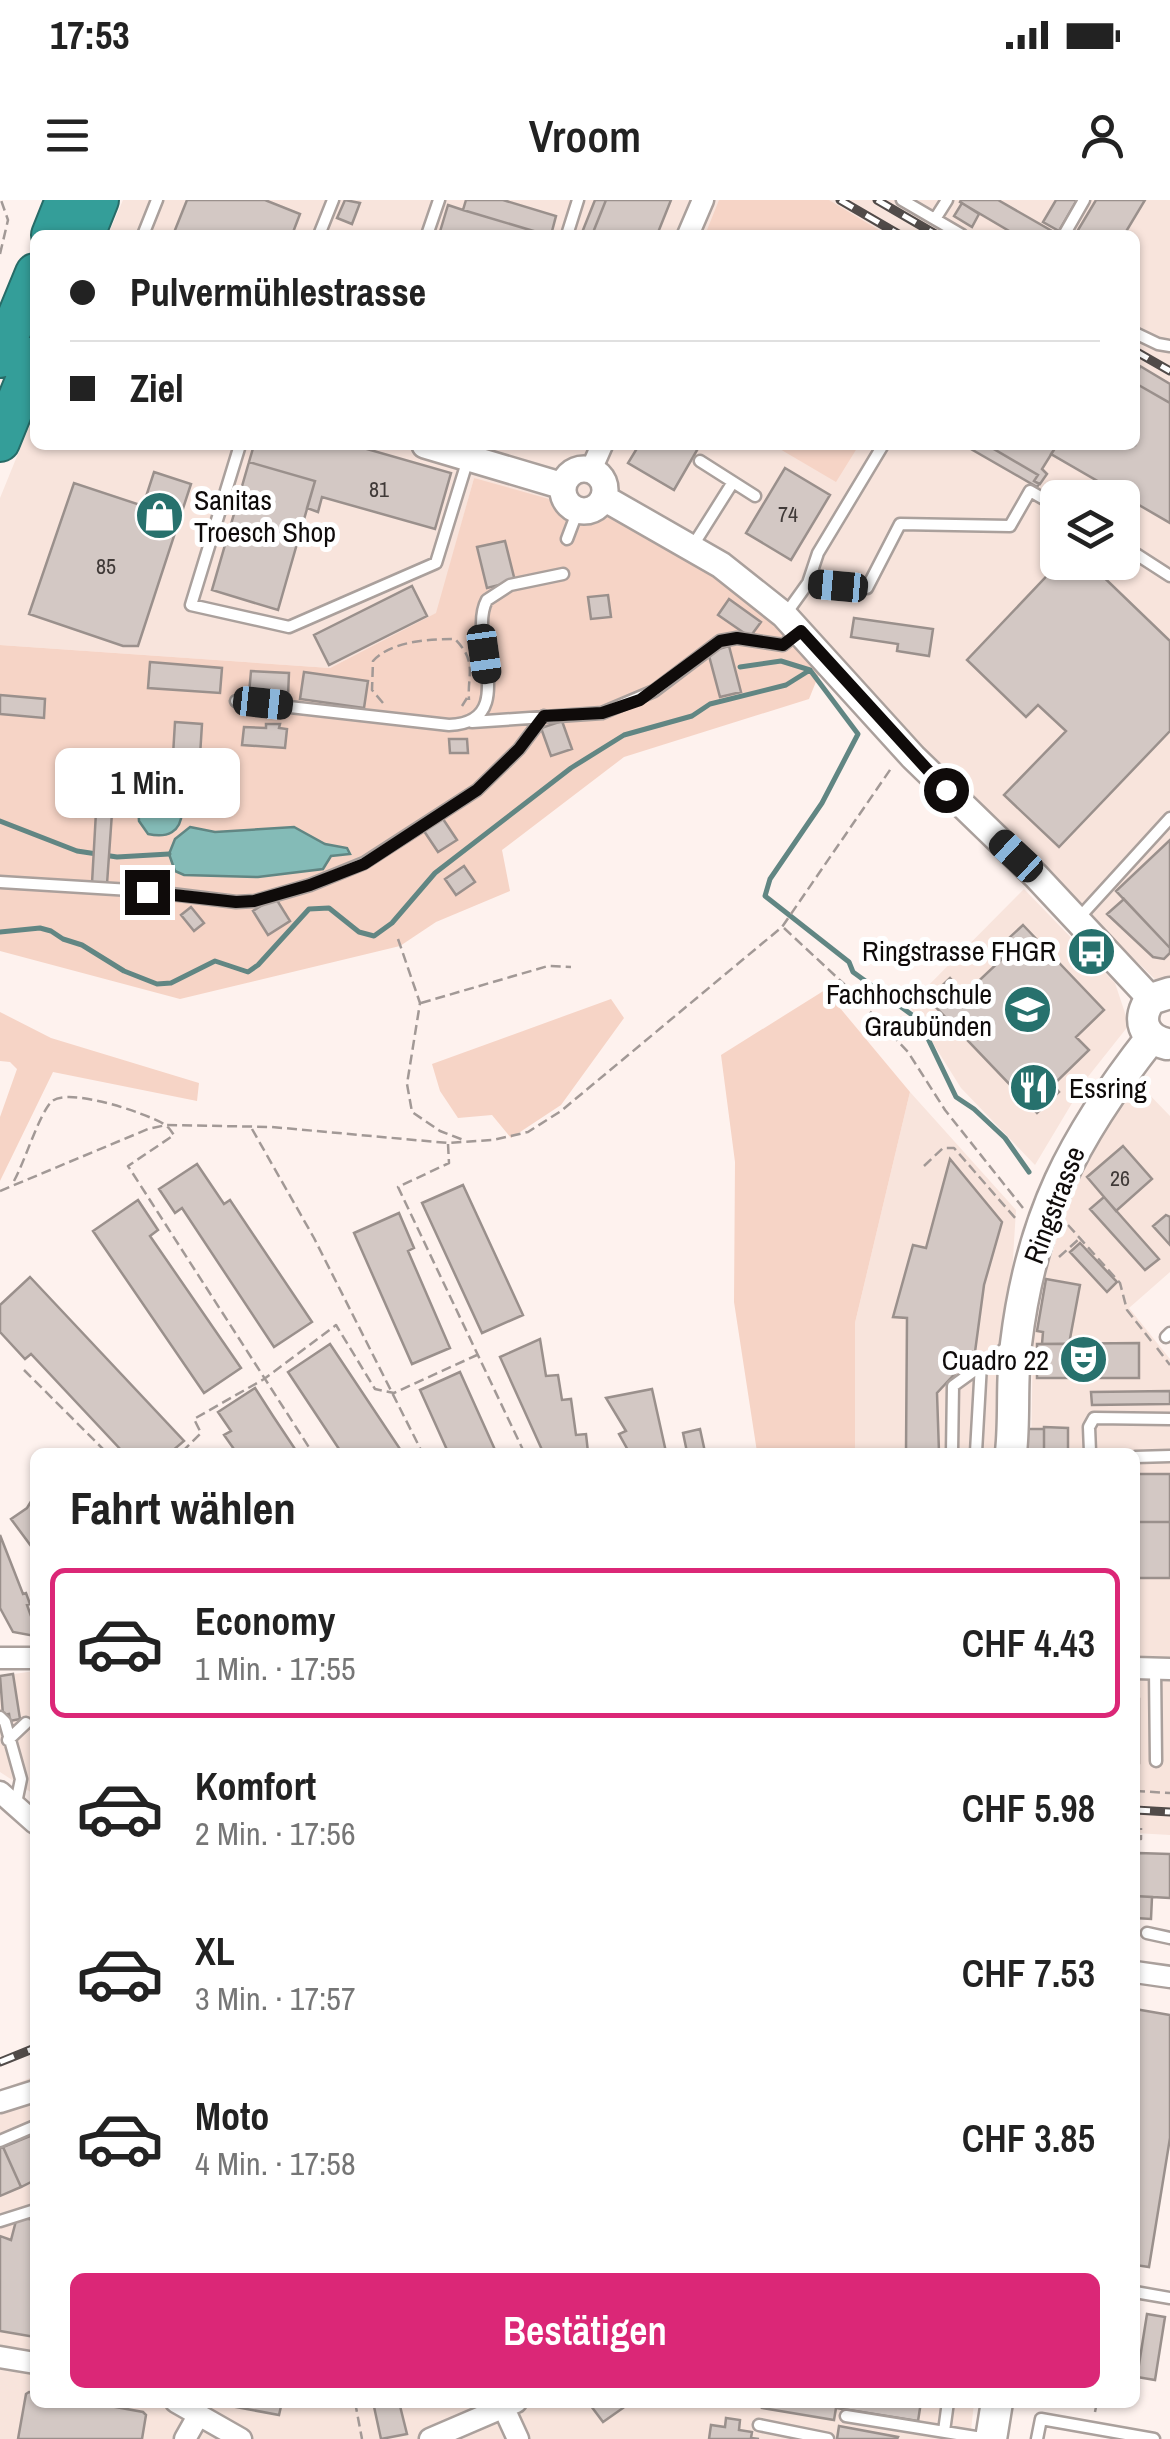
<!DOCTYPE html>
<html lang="de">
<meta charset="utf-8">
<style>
body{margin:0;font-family:"Archivo Narrow",sans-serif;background:#f6f6f6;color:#222;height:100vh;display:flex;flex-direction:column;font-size:38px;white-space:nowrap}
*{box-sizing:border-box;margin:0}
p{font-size:32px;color:#767676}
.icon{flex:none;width:55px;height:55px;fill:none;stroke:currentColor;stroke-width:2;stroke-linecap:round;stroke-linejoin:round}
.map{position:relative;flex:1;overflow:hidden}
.drawer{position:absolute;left:30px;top:1248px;width:1110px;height:960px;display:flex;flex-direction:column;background:#fff;border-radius:15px;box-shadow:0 2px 8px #0004}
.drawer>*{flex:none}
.guide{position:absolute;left:30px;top:30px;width:1110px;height:220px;border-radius:15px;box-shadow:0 2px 8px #0004;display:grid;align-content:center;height:220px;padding:0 40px;background:#fff}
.tools{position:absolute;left:1040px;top:280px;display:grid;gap:20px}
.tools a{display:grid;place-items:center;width:100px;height:100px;border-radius:15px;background:#fff;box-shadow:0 2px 8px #0004;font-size:50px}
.end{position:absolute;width:45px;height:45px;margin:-22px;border:12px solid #0f0b0a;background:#fff;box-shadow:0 0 0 5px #fff}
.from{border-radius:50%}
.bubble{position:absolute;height:70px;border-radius:15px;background:#fff;box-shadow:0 2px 8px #0004;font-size:32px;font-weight:600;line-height:70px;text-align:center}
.car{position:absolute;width:30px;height:60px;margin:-30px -15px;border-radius:12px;box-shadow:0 0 8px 2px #0007;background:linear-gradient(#222 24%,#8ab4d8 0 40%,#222 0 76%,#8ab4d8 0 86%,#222 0)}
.guide b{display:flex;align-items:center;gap:35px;height:95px;font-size:38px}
.guide b+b{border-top:2px solid #e0e0e0}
.guide i{width:25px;height:25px;background:#222}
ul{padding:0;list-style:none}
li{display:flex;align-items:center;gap:30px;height:150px;margin:0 20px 15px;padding:0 20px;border:5px solid transparent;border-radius:15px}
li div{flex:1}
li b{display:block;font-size:38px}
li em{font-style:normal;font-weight:600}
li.on{border-color:#db2777}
li>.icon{width:90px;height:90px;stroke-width:1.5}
h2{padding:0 40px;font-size:45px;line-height:120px}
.action{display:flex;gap:20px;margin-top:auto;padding:20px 40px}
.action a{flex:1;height:115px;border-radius:15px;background:#db2777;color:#fff;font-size:40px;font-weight:600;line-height:115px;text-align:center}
.status{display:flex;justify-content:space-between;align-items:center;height:70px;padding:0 50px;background:#fff;direction:ltr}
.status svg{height:28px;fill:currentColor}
header{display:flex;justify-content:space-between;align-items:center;height:130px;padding:0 40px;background:#fff;font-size:45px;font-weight:600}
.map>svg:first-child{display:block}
.built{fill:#f8e4dc;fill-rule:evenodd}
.green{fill:#f6d4c6}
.water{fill:#84bbb7;stroke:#618683;stroke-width:2.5}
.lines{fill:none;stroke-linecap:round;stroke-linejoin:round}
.stream{stroke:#618683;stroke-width:5}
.building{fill:#d3c8c4;stroke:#9a908c;stroke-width:2.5}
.service-casing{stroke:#aaa09c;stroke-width:15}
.minor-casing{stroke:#aaa09c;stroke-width:25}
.tertiary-casing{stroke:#aaa09c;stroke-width:30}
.secondary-casing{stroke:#aaa09c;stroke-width:35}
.motorway-casing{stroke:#276b67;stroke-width:42}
.path{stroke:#a29996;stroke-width:2.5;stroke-dasharray:10 5;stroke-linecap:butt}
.service{stroke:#fff;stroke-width:10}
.minor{stroke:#fff;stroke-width:20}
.tertiary{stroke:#fff;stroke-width:25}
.secondary{stroke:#fff;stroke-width:30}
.motorway{stroke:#349e99;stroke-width:38}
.rail-casing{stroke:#514b49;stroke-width:9}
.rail{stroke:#fff;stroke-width:5;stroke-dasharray:15;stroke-linecap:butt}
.route{stroke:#0f0b0a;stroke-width:12}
.labels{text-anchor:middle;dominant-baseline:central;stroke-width:10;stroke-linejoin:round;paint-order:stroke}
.number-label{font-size:22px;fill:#403a38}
.poi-label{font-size:28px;fill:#0f0b0a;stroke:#fff;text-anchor:end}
.street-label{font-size:28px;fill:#0f0b0a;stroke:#fff}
</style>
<div class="status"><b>17:53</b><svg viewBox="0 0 49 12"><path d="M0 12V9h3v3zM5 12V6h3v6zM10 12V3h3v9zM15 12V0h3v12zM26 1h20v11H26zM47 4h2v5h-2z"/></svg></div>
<header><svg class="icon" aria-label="menu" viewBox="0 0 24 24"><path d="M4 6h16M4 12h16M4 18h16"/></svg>Vroom<svg class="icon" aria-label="person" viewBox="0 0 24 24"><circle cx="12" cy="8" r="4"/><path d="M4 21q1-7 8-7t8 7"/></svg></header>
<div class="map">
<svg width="1170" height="2239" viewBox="0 0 1170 2239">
<rect width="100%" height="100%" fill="#fef2ee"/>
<!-- built -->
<path class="built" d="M123,0h1047v794l-344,-337 -352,-179 -37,135 -107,55 -330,-23v-147l35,-86v33h1100v-210h-1027zM1058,298h64v64h-64z
M1024,689l91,94 14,42 -42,53 -52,87 -74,-77 -52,-83z
M1141,886l29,30v156l-41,36 41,51v476l-35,-2v-381h-104l2,-112 15,-74 24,-73 24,-48 28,-44z
M910,892l106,118 -15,242h-146v-129z
M35,1471v124l-35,-23v-96z
M35,1876v326l939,1 -4,36h-970v-349z"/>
<!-- green -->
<path class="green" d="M719,0h110l58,35h-182z
M773,245h86l-23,37z
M474,278l189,53 163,126 -17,42 -185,58 -122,93 8,41 -74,31 -36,24 -220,53 -180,-48v-306l330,23 106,-55z
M825,790l85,102 -55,231v129h-98l-23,-150 1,-140 -14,-107z
M611,799l13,19 -63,87 -50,33 -19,-23 -34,3 -18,-27 -8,-27z
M0,812l51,26 148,45 -2,18 -144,-29 -53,109v-64l17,-48 -7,-7 -10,-1z"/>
<!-- water -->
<path class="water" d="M155,596l16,5 11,10c-1,22 -15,27 -34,23l-9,-13 -1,-19 7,-5z
M190,627l25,5 79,-5 31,17 22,4 3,6 -19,2 -8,13 -65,8 -74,-2 -9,-4 -6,-17 6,-15z"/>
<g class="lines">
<!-- stream -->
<path class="stream" d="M740,467l41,-6 29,9
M0,621l77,30 40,6 52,-3
M0,732l40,-4 11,3 12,8 19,6 42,26 33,13 14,-1 44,-22 33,11 10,-7 51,-56 20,-1 30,24 15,4 18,-13 43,-50 136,-105 53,-33 68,-19 18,-12 76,-19 24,-15 48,64 -36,69 -52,76 -5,17 84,66 4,10 66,48 37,77 18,12 31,29 24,34"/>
</g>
<!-- building -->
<path class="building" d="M187,0h78l35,14 -8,21h-119z
M345,0l15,3 -8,21 -15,-6z
M466,0h37l53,16 -5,19h-4l-84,-25z
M595,0h11l-14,35h-11z
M606,0h65l-14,35h-65z
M961,0h37l54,31 -2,4h-34l-56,-33z
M1056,0h21l-18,31 -16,-9z
M1096,0h49l-21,35h-49z
M962,3l17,11 -7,13 -18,-11z
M448,5l15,5 84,25h-108z
M1140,166l30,18v19l-35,-20z
M1135,183l35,20v120l-119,-69 6,-9h78z
M254,245h99l98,28 -16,56 -113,-32 -4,15 -11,-4 8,-27 -66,-19z
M639,245h61l-26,45 -46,-27z
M964,245h23l51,30 -4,6 5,3 -2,3z
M987,245h70l-15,24 5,5 -7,10 -6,-3 4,-6z
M249,262l66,19 -37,129 -66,-20z
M785,268l45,27 -39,65 -45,-27z
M154,272l37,12 -53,162h-15l-94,-32 45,-131 69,23z
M505,341l10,40 -28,7 -10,-41z
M1060,362h28l82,79v90l-111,116 -55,-52 62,-64 -28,-26 -12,12 -59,-57z
M412,386l15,30 -98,49 -15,-30z
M608,395l3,22 -20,2 -3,-22z
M729,399l32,23 -11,15 -32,-22z
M854,418l79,11 -4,27 -32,-5 1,-7 -47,-7z
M729,446l12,46 -21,5 -12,-45z
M150,462l72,6 -2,25 -72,-5z
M251,471l38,2 -1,23 -39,-2z
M304,472l64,9 -4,27 -64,-9z
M0,495l45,4 -1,19 -44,-4z
M562,521l10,28 -21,7 -10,-28z
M175,522l27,2 -2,32 -27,-1z
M266,524h14l-1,4 8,1 -2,19 -43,-3 2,-18 22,1z
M449,539h18l1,14h-18z
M96,612l16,1 -5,71 -15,-1z
M441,616l16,24 -19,12 -16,-24z
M1170,640v108l-54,-57z
M464,666l11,16 -19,13 -11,-16z
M275,697l15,24 -22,14 -15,-24z
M1124,699l46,49v5l-6,6 -11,-2 -46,-43z
M191,707l13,16 -10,8 -13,-16z
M1023,725l81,85 -28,27 13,13 -36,35 6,7 -22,21 -109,-114 22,-21 15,16 37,-35 -7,-8z
M1123,946l29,33 -36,32 -29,-34z
M950,959l52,63 -18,63 -9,67 -38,41 2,59h-33l1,-134 -14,-1 20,-72 13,3z
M197,964l27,40 6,-4 82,122 -38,25 -92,-139 -7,5 -16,-24z
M463,985l60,130 -41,18 -60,-130z
M1104,997l55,62 -14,11 -55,-61z
M138,1000l20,30 -8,6 91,132 -37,25 -111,-162z
M399,1013l15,35 -6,3 42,97 -38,16 -58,-131z
M1166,1015l4,2v28l-17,-19z
M1080,1043l37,39 -10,10 -37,-40z
M30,1077l154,164 -13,11h-48l-92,-98 -6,5 -25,-27v-27z
M1046,1079l34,6 -11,59h-27l1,-12 -6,-1z
M540,1139l6,37 12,-1 4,25 9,-1 5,36 10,-1 2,18h-45l-43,-95z
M1139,1143v35h-102v-34z
M330,1144l72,108h-61l-53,-80z
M460,1172l36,80h-48l-28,-62z
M255,1188l18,28 24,36h-61l-12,-17 7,-4 -13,-19z
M652,1189l14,63h-37l-10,-18 7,-3 -20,-33z
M1170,1191v13l-78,1 -1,-13z
M1044,1227l24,1v24h-24z
M700,1229l5,23h-18l-4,-19z
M1026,1229h18v23h-18z
M1135,1274h35v48h-35z
M35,1295v54l-1,1 -23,-31 16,-11z
M1135,1322h35v56h-35z
M0,1335l23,59 3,-1 4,11 -3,1 4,11h4v20l-22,-4 -13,-24z
M13,1474l7,45 -10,2 -1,-7 -6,1 -3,-39z
M1135,1499h4v64h-4z
M1138,1653l32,1v44l-35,-2z
M1135,1696l17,1 -1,22 -16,-1z
M1135,1809l35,6v123l-21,129 -14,-2z
M35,1934v46l-14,7 -18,-40z
M3,1947l18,40 -21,9v-48z
M17,2017l18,3v117l-35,-6v-95l11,4z
M1147,2114l18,3 -10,63 -18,-3z
M29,2192l6,1v9h53l55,10 3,3 -4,24h-124l8,-45z
M209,2202h73l-3,13z
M373,2202h26l8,32 -26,5z
M619,2202l4,6 -20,14 -15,-20z
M763,2202h158l-3,19 -82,-13 -2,12 -72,-12z
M726,2218l14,2 -1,10 13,2 -1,6 8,1h-50l2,-14 14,2z
M839,2226l59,11 -1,2h-60z"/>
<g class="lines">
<defs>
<path id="service" d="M902,0l60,35
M935,19l12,-19
M143,35l14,-35
M319,35l14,-35
M427,35l12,-35
M567,35l11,-35
M1064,35l20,-35
M1135,133l23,11 12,2
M240,245l-49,160 98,22 147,-64 32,-104
M733,282l22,14
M567,339l11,-29
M1122,345l48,31
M692,347l41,-65 -33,-21
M808,383l10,-30 65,-108
M785,415l23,-32 59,5 33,-64 110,2 20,-35 28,16
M236,501l213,24c73,-3 17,-87 38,-125l23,-15 53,-11
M472,522l130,-9 52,-22 66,-50 17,-3 46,7 15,-12
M0,682l147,9 89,11 19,-1 55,-16 54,-22 113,-73 42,-41 25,-33
M1077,720l93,-102
M1166,1137l4,-4
M952,1252l1,-66 58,-42
M976,1252l5,-88
M1090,1252l-1,-25 5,-9 76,1
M1135,1257l35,-1
M1155,1469l1,92
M0,1517l5,5 16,57 -5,24
M8,1540l18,-17
M1147,1733l23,5
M0,1941l35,-15
M0,2021l35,-11
M1135,2092l35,6
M846,2216l142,23
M759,2225l69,14
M944,2231l4,-29
M1037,2239l4,-20 113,20"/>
<path id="minor" d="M688,35l15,-35
M591,270l11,-25
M0,1458h35
M1135,1468l35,1
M0,1592l35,31
M1135,1772l35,5
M0,1902l35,-11
M0,2157l35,6
M176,2202l65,37
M501,2202l17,37
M185,2239l13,-23
M430,2239l86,-37"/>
<path id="tertiary" d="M425,245l138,41
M563 290a21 21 0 1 1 42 0a21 21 0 1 1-42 0Z
M604,298l117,67 63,50 129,142 123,119 115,123"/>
<path id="secondary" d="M1167,844c-24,-5 -31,-26 -16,-45l19,-6
M1011,1252c4,-35 0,-72 5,-108 15,-126 57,-207 135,-306
M991,2239l6,-37"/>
<path id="motorway" d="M51,35l14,-35
M85,35l14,-35
M0,158l35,-85
M0,242l35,-86"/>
</defs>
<!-- service casing -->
<use href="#service" class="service-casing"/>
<!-- minor casing -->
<use href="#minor" class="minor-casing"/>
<!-- tertiary casing -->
<use href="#tertiary" class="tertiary-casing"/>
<!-- secondary casing -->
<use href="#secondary" class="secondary-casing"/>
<!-- motorway casing -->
<use href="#motorway" class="motorway-casing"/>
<!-- path -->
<path class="path" d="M0,54l8,-34 -7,-20
M383,503l-11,-13 1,-29c18,-20 56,-22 82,-22 23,24 12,35 14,61
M462,506l5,-8
M784,728l60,56 64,68 37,58 78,98
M398,739l22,64 -13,81 5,28 28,19 26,10
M421,803l127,-37 23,1
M252,929l62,109 108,214
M448,944l1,19 -51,24 126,265
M924,966l19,-18h11l62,71
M14,981c11,-20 24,-64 37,-79 16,-16 94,11 113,22 4,2 7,7 10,11l-46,31 184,286
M0,991l148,-62 18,-4 106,2 176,16 45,-3 35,-8 33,-21 221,-184 110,-160
M1068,1025l52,58 7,27 25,32
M1059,1057l20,-18
M1157,1148l13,17
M24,1170l82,82
M182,1252l19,-19 -7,-14 70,-40 72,-54 39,64 19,4 83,-38
M1135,1591l35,2
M1135,1638l6,1v-11
M355,2202l7,37
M1095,2212l2,-10"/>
<!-- service -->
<use href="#service" class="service"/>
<!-- minor -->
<use href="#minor" class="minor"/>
<!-- tertiary -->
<use href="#tertiary" class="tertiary"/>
<!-- secondary -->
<use href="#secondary" class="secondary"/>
<!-- motorway -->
<use href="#motorway" class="motorway"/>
<defs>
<path id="rail" d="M840,0l60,35
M877,0l60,35
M1135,151l35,20
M1135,1610l35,2
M0,1862l35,-14"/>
</defs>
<!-- rail casing -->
<use href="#rail" class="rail-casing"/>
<!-- rail -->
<use href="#rail" class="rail"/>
</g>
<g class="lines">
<!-- route -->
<path class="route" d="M147,692l89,10 18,-1 56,-16 54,-21 113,-74 42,-41 25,-33 58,-3 38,-13 80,-59 17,-3 46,7 18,-14 145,159"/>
</g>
<!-- icons -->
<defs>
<symbol id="shop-disc" viewBox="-11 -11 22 22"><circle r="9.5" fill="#27716d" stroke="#fff"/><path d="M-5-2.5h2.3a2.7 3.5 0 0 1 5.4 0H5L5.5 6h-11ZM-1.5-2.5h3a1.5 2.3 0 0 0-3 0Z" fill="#fff"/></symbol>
<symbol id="bus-disc" viewBox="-11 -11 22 22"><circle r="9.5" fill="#27716d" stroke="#fff"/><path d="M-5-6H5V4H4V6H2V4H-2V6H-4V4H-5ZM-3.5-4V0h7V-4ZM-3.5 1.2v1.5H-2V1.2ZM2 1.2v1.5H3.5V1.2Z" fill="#fff"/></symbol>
<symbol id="university-disc" viewBox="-11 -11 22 22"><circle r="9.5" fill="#27716d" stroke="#fff"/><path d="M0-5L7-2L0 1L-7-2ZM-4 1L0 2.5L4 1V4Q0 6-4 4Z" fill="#fff"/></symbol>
<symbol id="restaurant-disc" viewBox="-11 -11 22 22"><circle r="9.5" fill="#27716d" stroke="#fff"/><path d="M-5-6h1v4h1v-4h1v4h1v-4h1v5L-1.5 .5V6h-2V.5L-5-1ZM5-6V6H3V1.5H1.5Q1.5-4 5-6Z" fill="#fff"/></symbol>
<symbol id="theatre-disc" viewBox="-11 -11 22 22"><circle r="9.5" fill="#27716d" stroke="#fff"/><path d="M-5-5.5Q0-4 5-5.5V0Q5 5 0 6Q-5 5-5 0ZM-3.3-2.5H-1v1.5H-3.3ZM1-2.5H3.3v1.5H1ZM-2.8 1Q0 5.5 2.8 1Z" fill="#fff"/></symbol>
</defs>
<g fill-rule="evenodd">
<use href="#shop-disc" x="132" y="288" width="55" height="55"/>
<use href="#bus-disc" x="1064" y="724" width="55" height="55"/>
<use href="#university-disc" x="1000" y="782" width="55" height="55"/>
<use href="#restaurant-disc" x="1006" y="860" width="55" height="55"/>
<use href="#theatre-disc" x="1056" y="1132" width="55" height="55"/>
</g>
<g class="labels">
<!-- number labels -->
<g class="number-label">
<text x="379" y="289">81</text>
<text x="788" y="314">74</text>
<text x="106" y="366">85</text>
<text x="1120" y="978">26</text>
</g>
<!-- poi labels -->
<g class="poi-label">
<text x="194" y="300" text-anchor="start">Sanitas<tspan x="194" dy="32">Troesch Shop</tspan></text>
<text x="1056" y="751">Ringstrasse FHGR</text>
<text x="992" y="794">Fachhochschule<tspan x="992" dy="32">Graubünden</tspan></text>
<text x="1069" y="888" text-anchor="start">Essring</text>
<text x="1049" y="1160">Cuadro 22</text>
</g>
<!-- street labels -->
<g class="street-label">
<text transform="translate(1054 1005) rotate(-69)">Ringstrasse</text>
</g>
</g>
</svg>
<div class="tools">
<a><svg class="icon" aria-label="layers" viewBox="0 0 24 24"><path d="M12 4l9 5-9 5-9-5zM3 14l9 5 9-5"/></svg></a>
</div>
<i class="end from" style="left:946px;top:590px"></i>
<i class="end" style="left:147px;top:692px"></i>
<div class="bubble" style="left:55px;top:548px;width:185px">1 Min.</div>
<i class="car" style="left:838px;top:386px;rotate:275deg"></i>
<i class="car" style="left:484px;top:454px;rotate:172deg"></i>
<i class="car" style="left:263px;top:503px;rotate:96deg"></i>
<i class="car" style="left:1016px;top:656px;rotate:313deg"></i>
<div class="guide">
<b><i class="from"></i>Pulvermühlestrasse</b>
<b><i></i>Ziel</b>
</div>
<section class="drawer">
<h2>Fahrt wählen</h2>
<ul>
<li class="on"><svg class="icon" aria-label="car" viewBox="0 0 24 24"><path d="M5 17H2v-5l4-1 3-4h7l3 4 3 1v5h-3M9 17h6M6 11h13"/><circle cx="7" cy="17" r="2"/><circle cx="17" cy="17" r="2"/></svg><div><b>Economy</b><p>1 Min. · 17:55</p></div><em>CHF 4.43</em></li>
<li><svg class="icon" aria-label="car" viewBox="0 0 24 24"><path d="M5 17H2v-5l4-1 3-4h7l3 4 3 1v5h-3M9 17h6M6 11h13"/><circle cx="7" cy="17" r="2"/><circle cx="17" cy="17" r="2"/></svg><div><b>Komfort</b><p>2 Min. · 17:56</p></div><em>CHF 5.98</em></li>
<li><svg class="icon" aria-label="car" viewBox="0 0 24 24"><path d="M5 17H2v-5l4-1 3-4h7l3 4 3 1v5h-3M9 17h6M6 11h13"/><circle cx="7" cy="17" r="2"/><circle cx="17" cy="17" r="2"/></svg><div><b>XL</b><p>3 Min. · 17:57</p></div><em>CHF 7.53</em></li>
<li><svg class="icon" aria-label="car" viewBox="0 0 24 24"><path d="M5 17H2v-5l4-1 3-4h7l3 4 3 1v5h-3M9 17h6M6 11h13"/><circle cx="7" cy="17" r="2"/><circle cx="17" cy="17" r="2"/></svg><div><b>Moto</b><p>4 Min. · 17:58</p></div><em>CHF 3.85</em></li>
</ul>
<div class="action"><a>Bestätigen</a></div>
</section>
</div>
